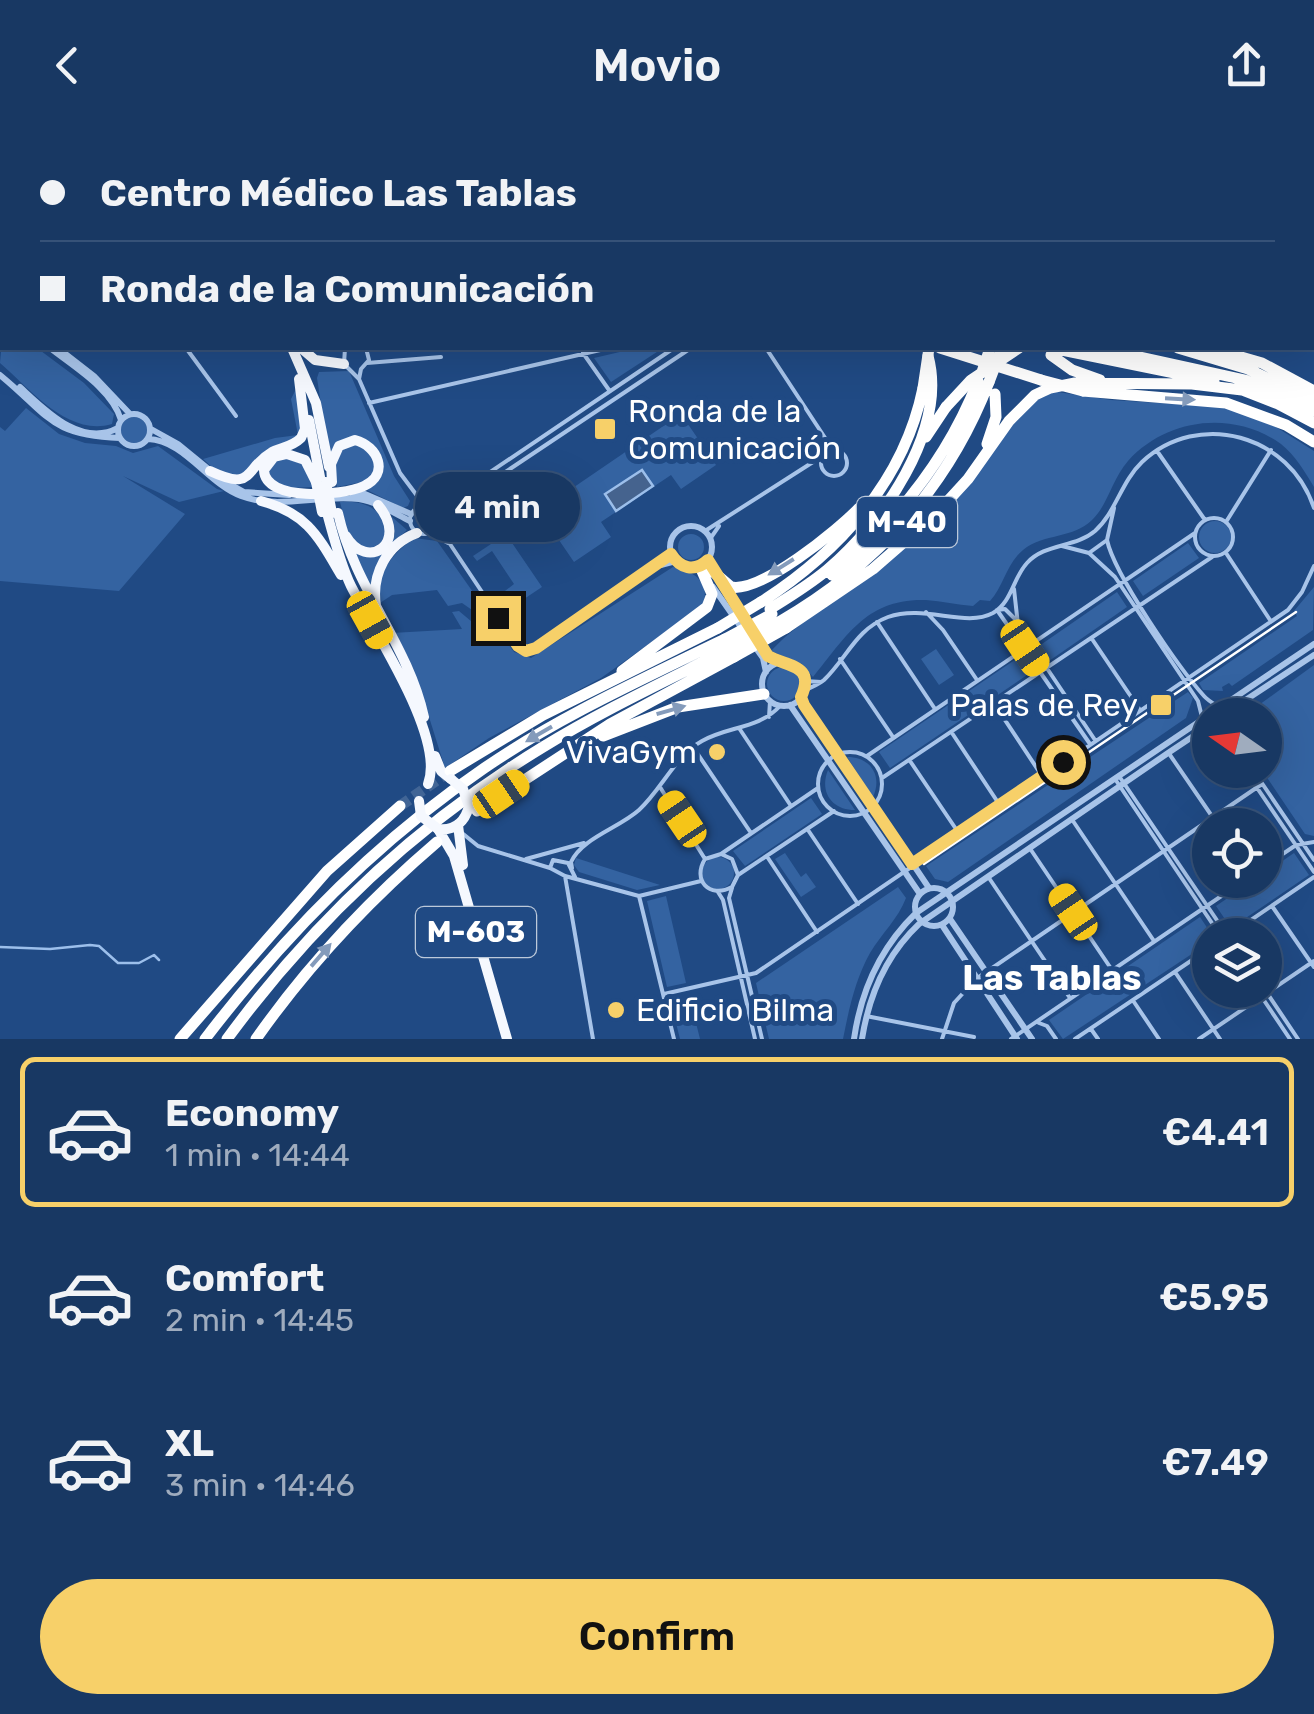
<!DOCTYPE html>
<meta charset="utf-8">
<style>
body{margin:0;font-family:Rubik,sans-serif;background:#213f69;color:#f1f3f6;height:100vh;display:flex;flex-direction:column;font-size:38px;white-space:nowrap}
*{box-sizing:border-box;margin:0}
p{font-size:32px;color:#9facbe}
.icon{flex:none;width:55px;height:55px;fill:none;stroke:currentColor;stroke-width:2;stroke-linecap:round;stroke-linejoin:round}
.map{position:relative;height:909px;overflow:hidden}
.drawer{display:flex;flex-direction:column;background:#183863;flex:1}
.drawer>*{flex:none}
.top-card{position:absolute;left:0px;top:0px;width:1315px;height:220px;box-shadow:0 10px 40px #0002,0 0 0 2px #365278;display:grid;align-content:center;height:220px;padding:0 40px;background:#183863}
.needle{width:65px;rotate:284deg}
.tools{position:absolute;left:1192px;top:568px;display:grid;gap:20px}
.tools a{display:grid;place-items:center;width:90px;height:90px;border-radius:50%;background:#183863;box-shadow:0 10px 40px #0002,0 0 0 2px #365278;font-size:50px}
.end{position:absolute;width:45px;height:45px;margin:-22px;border:12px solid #f7d069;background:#111;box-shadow:0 0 0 5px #111}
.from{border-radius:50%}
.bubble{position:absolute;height:70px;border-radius:35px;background:#183863;box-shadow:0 10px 40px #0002,0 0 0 2px #365278;font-size:32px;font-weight:600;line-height:70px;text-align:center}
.car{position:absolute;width:30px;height:60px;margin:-30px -15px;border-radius:12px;box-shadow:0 0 8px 2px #0007;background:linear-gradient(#f5c518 24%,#345 0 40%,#f5c518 0 76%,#345 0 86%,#f5c518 0)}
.top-card b{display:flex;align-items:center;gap:35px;height:95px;font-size:38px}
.top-card b+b{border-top:2px solid #365278}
.top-card i{width:25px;height:25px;background:#f1f3f6}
ul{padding:18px 0 0;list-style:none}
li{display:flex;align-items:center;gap:30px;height:150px;margin:0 20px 15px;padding:0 20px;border:5px solid transparent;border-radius:15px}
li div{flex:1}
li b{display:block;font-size:38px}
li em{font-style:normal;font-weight:600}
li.on{border-color:#f7d069}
li>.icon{width:90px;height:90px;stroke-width:1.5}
.cta{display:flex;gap:20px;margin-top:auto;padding:20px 40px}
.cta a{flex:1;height:115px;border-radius:60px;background:#f7d069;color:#111;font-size:40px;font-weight:600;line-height:115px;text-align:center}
header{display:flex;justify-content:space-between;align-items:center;height:130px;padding:0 40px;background:#183863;font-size:45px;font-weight:600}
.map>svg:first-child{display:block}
.green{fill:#3463a1}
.water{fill:#45638e;stroke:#9cbfeb;stroke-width:2.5}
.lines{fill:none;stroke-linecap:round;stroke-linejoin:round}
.stream{stroke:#9cbfeb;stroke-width:2.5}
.motorway-tunnel{stroke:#416596;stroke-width:11;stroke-dasharray:11 5.5;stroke-linecap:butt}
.minor{stroke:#a8c4e9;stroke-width:4}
.tertiary{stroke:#a8c4e9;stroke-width:6}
.primary{stroke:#ebf2fe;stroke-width:9}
.trunk{stroke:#f5f8fe;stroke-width:10}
.motorway{stroke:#fff;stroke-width:11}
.tram{stroke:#fff;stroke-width:2.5}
.trunk-bridge{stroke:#f5f8fe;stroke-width:10}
.motorway-bridge{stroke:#fff;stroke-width:11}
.oneway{fill:#849bbb}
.route{stroke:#f7d069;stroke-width:12}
.poi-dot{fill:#f7d069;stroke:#204a84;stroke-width:4}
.labels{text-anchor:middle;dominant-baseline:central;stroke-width:10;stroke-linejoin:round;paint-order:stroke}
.shield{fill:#204a84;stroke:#bcc9da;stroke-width:2.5}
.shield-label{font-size:30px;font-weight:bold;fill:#fff}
.poi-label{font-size:32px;fill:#fff;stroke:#204a84;text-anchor:start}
.neighbourhood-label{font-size:35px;font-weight:bold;fill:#fff;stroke:#204a84}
</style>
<header><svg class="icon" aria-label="back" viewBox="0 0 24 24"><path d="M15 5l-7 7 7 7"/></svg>Movio<svg class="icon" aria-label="share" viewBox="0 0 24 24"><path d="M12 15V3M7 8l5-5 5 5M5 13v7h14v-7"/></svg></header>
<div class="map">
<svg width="1314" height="909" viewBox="0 0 1314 909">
<rect width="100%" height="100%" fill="#204a84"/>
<!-- green -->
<path class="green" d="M2,211v7h35l47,35 30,31 -2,10c-44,13 -82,-35 -112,-61z
M637,218h26l-52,34 -17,-24z
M349,241l45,105 16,25 -2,5 -5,2 -36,-18 14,-34 -11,-14 -10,-4 -31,19 -12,-79 2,-6z
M296,259l5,45 -47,35 -18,8 -23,-9 -10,-9 72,-21 23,-3 -7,-36z
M1051,261l60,9 113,7 52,20 38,24v36c-9,-15 -19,-32 -33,-43 -48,-34 -114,-26 -153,17 -16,18 -20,44 -36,59 -19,19 -48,13 -69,30 -17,14 -19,36 -33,51l-10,-1 -7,6c-16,-1 -31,-5 -47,-6 -60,-2 -80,37 -113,77l-11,-13 -31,-13c36,-39 89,-61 128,-98 46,-44 85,-98 126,-146z
M26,278l33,26 26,9 31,3 17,7 25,-7 59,43 7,2 -45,11 -56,-26 62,38 -66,77 -119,-10v-154l5,4z
M681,284l35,51 -35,24 -10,-14 -70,47 10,15 -37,25 -35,-51z
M121 300a13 13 0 1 1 26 0a13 13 0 1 1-26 0Z
M347,315h18l11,22 -9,14 -30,6c-3,-18 -6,-31 10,-42z
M282,327l21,6 10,24 -23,1 -19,-6 -2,-15z
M340,372c22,-1 33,3 48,21l-4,18 -16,9 -19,-12z
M392,387l15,13 -23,22 -14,41 -21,-46 8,6 35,-13 3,-7z
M1199 407a16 16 0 1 1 32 0a16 16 0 1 1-32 0Z
M678 417a13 13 0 1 1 26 0a13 13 0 1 1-26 0Z
M506,404l36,53 -33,22 -6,-9 5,-4 -3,-5 9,-7 -22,-33 -15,10 -4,-5z
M414,408l23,3 50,71 -2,7 -23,-16 -14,3 -11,-16 -45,5 -12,8c-5,-29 12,-49 34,-65z
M1188,413l11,15 -56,38 -10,-15z
M673,437c22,4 39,17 29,39l-101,72 -112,60 -44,30 -26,-83 -27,-52 70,-4 -10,-17 7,-1 19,16 16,-2 20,27 17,6z
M1314,457l-1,43 -81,56 -3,-3 -7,4 1,4 -20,-1 -4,-7 98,-67 -3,-5z
M1117,462l10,15 -78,54 -10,-15z
M936,519l18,26 -15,10 -18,-26z
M1022,525l11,16 -143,97 -11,-16z
M1314,535v171l-9,-2 -43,-64h3v-55h-20z
M767 554a17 17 0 1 1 34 0a17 17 0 1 1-34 0Z
M1188,562l5,6 -7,20 -238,164 -13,-3 -9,-13z
M847,627c23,0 36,18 26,40z
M828,640l27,40c-23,0 -36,-18 -27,-40z
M811,668l11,16 -77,52 -12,-15z
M785,723l16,24 5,-4 10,14 -15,10 -26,-38z
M1294,723l15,22 -78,53 -15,-22 38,-26h11v-7z
M702 743a16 16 0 1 1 32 0a16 16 0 1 1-32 0Z
M576,728l84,27 -23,5 -58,-18 -5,-7z
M898,757l8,11c-8,21 -24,35 -36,55 -15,27 -21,56 -27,86h-74l-13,-56z
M666,766l20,87 -19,4 -20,-86z
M1200,787l12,18 -2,7 -147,97 -14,-19z
M689,865l11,44h-20l-10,-40z"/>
<!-- water -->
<path class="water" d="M642,340l11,16 -37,25 -11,-17z"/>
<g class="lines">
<!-- stream -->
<path class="stream" d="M0,817l50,2 40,-4 9,1 19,17h21l15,-8 5,5"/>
<!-- motorway-tunnel -->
<path class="motorway-tunnel" d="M400,676l50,-35"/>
<!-- minor -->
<path class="minor" d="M430,0l2,2
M436,0l2,2
M638,0l4,2
M1311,0l3,1
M82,2l4,-2
M327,2l3,-2
M337,2l1,-2
M393,2l3,-2
M801,2l1,-2
M808,2l1,-2
M1205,2l2,-2
M0,31l2,-1
M1312,95l2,1
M1312,123l2,-4
M1312,194l2,2
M186,218l50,68
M345,218l-1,16 15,15 41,94 24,32
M766,218l67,102
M583,223l26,37
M367,233l74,-6
M359,249l2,-10 8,-9 -3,-12
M369,273l240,-55
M821 333a13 13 0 1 1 26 0a13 13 0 1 1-26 0Z
M1157,321l48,69
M410 390a14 14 0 1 1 28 0a14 14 0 1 1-28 0Z
M434,380l240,-162
M438,387l253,-169
M1195 407a19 19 0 1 1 38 0a19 19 0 1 1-38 0Z
M1226,392l45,-72
M438,396l80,120 8,5 10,-3 135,-94
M705,401l119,-76
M430,403l18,10
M710,409l9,-13
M1107,410c7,34 72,128 97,156 7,8 18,11 25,19
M1062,416l27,7 26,24 83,124 8,32
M1089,423l18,-13 7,-32
M1226,423l44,67
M661,436l15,-4
M1014,459l4,36 77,115
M997,480l93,134
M997,480l8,-1 9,9
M926,482l17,18 34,50
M877,492l58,87
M1092,509l48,71
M840,529l53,78
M805,551l16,1
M804,561c7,-4 14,-6 20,-11 23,-22 32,-51 64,-63 37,-13 77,11 105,-4 19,-11 20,-35 34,-50 18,-20 48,-15 68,-32 21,-19 26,-49 47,-69 57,-53 148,-27 172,46
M995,575l47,71
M769,587l1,-16
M739,598l52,78
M952,603l47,71
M693,617l58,86
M818 654a32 32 0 1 1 64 0a32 32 0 1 1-64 0Z
M1170,625l48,70
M867,626l328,-223
M910,631l48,71
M1245,640l69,102
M1253,640l61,90
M1119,646l108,159
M882,648l330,-221
M1115,649l105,156
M660,657l45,72
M1073,691l81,120
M808,700l50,74
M462,703l16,13 72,22 15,8 74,20
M1031,720l81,120
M721,724l11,5 6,16 -6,12c-23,12 -40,-7 -27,-28l16,-5 97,-66
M768,728l49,74
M526,729l58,-16
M1265,736l31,-21 18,-3
M550,738l3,-8 15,3 7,14
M572,738l-1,-6c11,-24 48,-34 68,-52 23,-21 36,-54 63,-69 26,-15 57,-12 78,-35
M738,745l96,-64
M565,746l28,163
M989,748l81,120
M732,758l-3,10 33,141
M718,762l5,8 32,139
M639,766l35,143
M639,766l62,-15
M1272,776l42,61
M1229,805l85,-58
M1175,842l45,67
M1257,860l33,49
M1265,860l33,49
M664,864l92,-21 532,-363 14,-18 12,-26
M1134,872l25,37
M866,886l108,21
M1039,893l8,3 9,13
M1091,899l7,10
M942,909l12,-36 22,-24 286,-195
M1011,909l234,-159
M1075,909l135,-91
M1199,909l115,-78"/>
<!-- tertiary -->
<path class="tertiary" d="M0,168l2,2
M0,175l2,3
M50,218c24,19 62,41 71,72
M58,218l36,28 36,38
M0,245c50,41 49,60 120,63
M20,257c25,23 61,61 98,41
M118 300a16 16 0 1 1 32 0a16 16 0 1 1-32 0Z
M151,299l27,15 33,27
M148,309c36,1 60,45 93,57 37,14 80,-2 118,3 18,3 35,14 51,22
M221,349l23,13 45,3
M352,363l13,1 46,20
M670 417a21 21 0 1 1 42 0a21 21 0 1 1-42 0Z
M718,451l32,48
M713,457l30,43
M760,513l8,12 11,7
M753,514l10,14 3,14
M762 554a22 22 0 1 1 44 0a22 22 0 1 1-44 0Z
M801,567l128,191
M790,575l130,189
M1231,585l7,-10 76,-50
M915 777a19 19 0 1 1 38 0a19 19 0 1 1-38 0Z
M950,789l82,120
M942,795l75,114
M854,909c7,-49 26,-91 62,-126l398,-269
M862,909c7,-44 24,-84 57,-115l249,-171 24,-16 18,-4"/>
<!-- primary -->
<path class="primary" d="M304,2l4,-2"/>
<!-- trunk -->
<path class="trunk" d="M162,0l1,2
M292,218l24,55 13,64
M301,218l14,12 29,4
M309,290l11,57
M210,341c45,21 33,-2 62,-19 10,-5 20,-5 29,-14l4,-9 -6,-50
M316,352l-11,-22 -18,-6 -13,3 -10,13c1,32 78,26 100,16 26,-12 14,-40 -9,-46l-16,6 -8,18 1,18
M261,371c46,12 57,35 80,74
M327,383c7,25 13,50 24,73 22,44 95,151 77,198
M338,383c17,76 70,131 86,204
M346,406c21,36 64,7 32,-31
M376,476c-5,-32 11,-62 41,-73
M435,626l6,15 10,8
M458,695l5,40
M438,699l16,27 53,183
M438,699c17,2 27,-7 31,-23"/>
<!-- motorway -->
<path class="motorway" d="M736,0l1,2
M748,0l2,2
M765,0l3,2
M777,0l3,2
M1030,2l2,-2
M1072,2l2,-2
M1089,2l2,-2
M1110,2l2,-2
M1127,2l2,-2
M940,218l101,32
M1052,218l162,33
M1099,218l146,32 69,31
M1178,218l70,21 66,32
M1210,218l52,15 52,28
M1051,225l21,15 28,10
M1237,258l41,16 36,19
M1083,261l143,12 60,22 28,17
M926,307l20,-30
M987,314l9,-27 -1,-23
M710,439l21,18c30,6 107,-57 128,-79
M832,445c65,-53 115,-115 146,-194
M761,472c78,-50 143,-121 162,-214
M770,479c19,-12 39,-24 57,-39 55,-46 121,-140 101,-214
M779,492c98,-57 169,-134 210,-240
M786,498l87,-59 62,-54 33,-36 41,-58 26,-26 15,-7 25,-5 117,1 50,6
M622,541l85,-64 5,-13 -10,-23
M603,606l75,-29 86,-13
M450,641l93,-56 175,-87
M477,681l133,-87 124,-67
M180,909l147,-168 73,-65
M205,909c79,-103 171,-197 278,-270 75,-52 160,-90 242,-130
M227,909c86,-117 191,-216 316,-292 60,-37 125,-67 188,-99
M256,909c52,-74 112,-138 181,-197"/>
<!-- tram -->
<path class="tram" d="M924,734l372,-252"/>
<!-- trunk-bridge -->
<path class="trunk-bridge" d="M316,352l6,30
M326,352l6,31
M451,649l12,10 6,17
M419,671l2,15 17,13"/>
<!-- motorway-bridge -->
<path class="motorway-bridge" d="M982,242l8,-24
M1041,250l42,11
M989,252l13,-34
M923,258l6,-40
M946,277l25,-27 48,-32
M718,498l43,-26
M725,509l47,-25
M731,518l48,-26
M734,527l52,-29"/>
</g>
<!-- one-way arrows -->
<defs><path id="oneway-solid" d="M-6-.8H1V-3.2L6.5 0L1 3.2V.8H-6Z" transform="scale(2.5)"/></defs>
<g class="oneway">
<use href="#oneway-solid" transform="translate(1180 269) rotate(3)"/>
<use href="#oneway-solid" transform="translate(781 437) rotate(148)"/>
<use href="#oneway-solid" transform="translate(671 580) rotate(-16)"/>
<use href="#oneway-solid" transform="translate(539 604) rotate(150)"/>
<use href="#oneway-solid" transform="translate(321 825) rotate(-49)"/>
</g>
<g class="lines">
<!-- route -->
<path class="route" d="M498,488l20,28 8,5 10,-3 135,-94c9,14 23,19 37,6l60,96c19,11 48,8 33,41l3,8 108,159 151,-102"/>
</g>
<!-- markers -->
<g class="poi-dot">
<rect x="593" y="287" width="24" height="24" rx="5"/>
<rect x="1149" y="563" width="24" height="24" rx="5"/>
<circle cx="717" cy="622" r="10"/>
<circle cx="616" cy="880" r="10"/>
</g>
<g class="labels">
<!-- shield labels -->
<g class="shield">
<rect x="857" y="367" width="100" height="50" rx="8"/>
<rect x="416" y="777" width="120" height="50" rx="8"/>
</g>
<g class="shield-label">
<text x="907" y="392">M-40</text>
<text x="476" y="802">M-603</text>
</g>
<!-- poi labels -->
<g class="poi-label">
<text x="628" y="281">Ronda de la<tspan x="628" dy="37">Comunicación</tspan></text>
<text x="1138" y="575" text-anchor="end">Palas de Rey</text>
<text x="697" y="622" text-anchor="end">VivaGym</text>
<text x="636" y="880">Edificio Bilma</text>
</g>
<!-- neighbourhood labels -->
<g class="neighbourhood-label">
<text x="1052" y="848">Las Tablas</text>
</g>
</g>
</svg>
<div class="tools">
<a><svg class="needle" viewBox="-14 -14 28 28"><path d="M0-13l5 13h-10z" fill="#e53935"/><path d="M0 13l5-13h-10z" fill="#9facbe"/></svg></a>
<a><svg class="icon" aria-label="locate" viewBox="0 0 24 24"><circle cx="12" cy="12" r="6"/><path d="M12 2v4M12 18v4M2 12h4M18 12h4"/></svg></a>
<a><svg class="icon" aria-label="layers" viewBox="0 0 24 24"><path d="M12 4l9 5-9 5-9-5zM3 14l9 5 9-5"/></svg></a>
</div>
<i class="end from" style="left:1063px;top:632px"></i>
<i class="end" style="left:498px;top:488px"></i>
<div class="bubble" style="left:415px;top:342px;width:165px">4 min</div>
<i class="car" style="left:370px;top:490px;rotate:151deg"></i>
<i class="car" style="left:1025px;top:518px;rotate:146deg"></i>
<i class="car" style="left:501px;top:664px;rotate:56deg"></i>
<i class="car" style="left:682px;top:689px;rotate:326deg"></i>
<i class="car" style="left:1073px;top:782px;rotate:326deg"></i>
<div class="top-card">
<b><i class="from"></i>Centro Médico Las Tablas</b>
<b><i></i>Ronda de la Comunicación</b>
</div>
</div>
<section class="drawer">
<ul>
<li class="on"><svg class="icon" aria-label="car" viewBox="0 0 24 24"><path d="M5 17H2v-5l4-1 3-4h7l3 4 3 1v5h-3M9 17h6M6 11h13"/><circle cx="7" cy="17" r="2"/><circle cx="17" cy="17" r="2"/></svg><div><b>Economy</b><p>1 min · 14:44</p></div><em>€4.41</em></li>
<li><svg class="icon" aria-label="car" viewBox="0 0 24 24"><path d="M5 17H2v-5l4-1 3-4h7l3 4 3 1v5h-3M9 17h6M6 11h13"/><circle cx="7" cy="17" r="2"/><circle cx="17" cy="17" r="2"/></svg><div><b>Comfort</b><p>2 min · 14:45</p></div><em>€5.95</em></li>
<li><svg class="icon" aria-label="car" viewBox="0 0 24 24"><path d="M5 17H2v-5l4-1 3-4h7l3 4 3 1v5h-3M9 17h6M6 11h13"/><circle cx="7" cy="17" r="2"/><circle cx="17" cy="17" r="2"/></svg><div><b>XL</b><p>3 min · 14:46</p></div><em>€7.49</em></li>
</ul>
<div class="cta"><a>Confirm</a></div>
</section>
